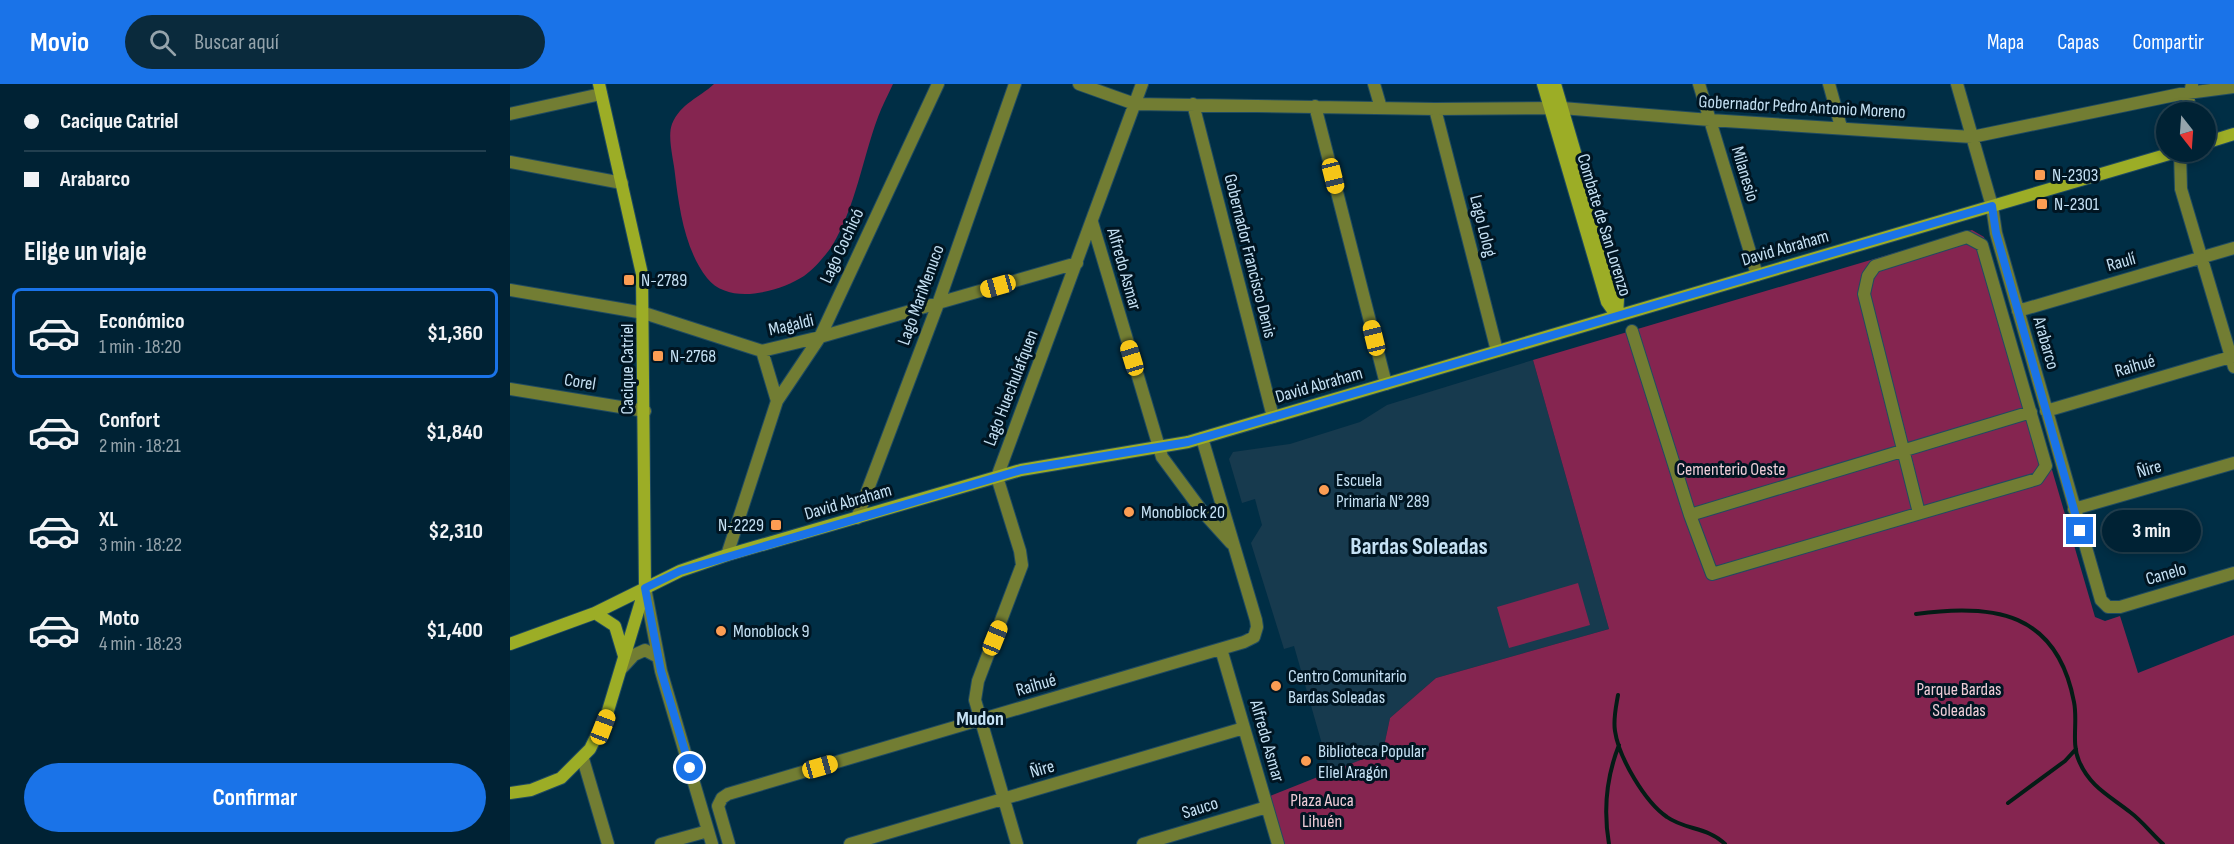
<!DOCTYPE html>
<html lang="es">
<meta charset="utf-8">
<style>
body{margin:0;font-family:"Sofia Sans Condensed",sans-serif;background:#0a2a3c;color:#f1f3f6;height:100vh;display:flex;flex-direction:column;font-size:22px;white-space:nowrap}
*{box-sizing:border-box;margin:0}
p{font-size:20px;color:#95a4ac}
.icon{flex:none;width:33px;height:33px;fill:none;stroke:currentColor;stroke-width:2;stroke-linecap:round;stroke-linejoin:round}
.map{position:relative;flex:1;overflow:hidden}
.panel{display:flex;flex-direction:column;background:#002234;width:510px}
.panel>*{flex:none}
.top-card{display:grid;align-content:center;height:132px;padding:0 24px;background:#002234}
.needle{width:39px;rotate:163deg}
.controls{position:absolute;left:1646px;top:18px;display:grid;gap:12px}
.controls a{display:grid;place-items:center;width:60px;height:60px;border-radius:50%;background:#002234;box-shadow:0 3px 9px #0003,0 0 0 2px #223f4f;font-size:30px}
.end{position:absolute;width:27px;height:27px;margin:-14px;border:8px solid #1a73e8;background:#fff;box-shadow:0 0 0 3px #fff}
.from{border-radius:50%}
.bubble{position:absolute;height:42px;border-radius:21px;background:#002234;box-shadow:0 3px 9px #0003,0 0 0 2px #223f4f;font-size:20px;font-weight:700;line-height:42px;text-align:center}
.car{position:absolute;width:18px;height:36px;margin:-18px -9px;border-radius:8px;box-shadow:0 0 4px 2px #0007;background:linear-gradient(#f5c518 24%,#345 0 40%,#f5c518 0 76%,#345 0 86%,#f5c518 0)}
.top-card b{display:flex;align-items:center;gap:21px;height:57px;font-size:22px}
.top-card b+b{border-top:2px solid #223f4f}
.top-card i{width:15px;height:15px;background:#f1f3f6}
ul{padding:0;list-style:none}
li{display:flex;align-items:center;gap:18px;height:90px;margin:0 12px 9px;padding:0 12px;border:3px solid transparent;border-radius:9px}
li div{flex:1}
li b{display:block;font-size:22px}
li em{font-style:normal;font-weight:700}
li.selected{border-color:#1a73e8}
li>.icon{width:54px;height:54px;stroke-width:1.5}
h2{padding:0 24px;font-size:27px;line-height:72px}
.primary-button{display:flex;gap:12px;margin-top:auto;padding:12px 24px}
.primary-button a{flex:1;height:69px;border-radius:36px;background:#1a73e8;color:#fff;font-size:24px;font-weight:700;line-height:69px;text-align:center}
header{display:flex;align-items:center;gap:36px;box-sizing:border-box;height:84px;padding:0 30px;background:#1a73e8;color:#fff}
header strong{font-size:28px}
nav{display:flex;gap:33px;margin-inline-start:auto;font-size:21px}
.search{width:420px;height:54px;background:#0a2a3c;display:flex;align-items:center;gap:15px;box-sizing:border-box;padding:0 21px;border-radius:33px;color:#95a4ac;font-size:22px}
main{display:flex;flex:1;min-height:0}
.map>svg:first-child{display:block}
.built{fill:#173a4e}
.green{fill:#852550}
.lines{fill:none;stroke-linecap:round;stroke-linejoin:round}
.stream{stroke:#041c16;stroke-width:4}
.street-casing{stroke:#204b61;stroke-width:14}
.secondary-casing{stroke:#204b61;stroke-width:14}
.street{stroke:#727d33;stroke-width:12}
.secondary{stroke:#9cad26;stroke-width:12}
.route{stroke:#1a73e8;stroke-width:8}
.poi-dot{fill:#fc9d53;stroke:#001522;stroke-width:2}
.labels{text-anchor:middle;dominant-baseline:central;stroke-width:6;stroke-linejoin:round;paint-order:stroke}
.street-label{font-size:18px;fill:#c5e1f4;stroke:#001522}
.poi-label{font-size:18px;fill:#c5e1f4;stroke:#001522;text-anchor:start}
.park-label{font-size:18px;fill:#eecdd7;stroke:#001522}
.neighbourhood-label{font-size:20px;font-weight:bold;fill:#c5e1f4;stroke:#001522}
.district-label{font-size:24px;font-weight:bold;fill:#c5e1f4;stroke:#001522}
</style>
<header>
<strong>Movio</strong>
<div class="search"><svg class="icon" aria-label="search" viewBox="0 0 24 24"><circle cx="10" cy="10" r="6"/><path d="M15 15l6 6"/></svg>Buscar aquí</div>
<nav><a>Mapa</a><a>Capas</a><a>Compartir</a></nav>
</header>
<main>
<section class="panel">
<div class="top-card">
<b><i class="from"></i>Cacique Catriel</b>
<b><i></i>Arabarco</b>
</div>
<h2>Elige un viaje</h2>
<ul>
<li class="selected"><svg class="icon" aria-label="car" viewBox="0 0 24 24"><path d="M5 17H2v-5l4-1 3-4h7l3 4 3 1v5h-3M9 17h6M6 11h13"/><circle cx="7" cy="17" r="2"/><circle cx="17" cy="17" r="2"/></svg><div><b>Económico</b><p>1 min · 18:20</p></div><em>$1,360</em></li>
<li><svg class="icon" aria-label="car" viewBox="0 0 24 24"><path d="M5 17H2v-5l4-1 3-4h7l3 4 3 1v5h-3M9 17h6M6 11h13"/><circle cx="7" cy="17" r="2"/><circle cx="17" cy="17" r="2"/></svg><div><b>Confort</b><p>2 min · 18:21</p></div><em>$1,840</em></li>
<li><svg class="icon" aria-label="car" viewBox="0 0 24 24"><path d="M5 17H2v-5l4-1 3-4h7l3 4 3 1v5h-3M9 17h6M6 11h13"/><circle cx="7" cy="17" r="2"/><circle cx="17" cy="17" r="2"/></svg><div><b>XL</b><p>3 min · 18:22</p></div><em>$2,310</em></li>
<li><svg class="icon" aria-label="car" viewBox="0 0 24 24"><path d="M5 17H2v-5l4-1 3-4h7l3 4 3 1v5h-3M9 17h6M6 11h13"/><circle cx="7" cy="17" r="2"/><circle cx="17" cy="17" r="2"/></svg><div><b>Moto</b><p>4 min · 18:23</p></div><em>$1,400</em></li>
</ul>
<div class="primary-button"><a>Confirmar</a></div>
</section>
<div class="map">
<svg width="1724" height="760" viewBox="0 0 1724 760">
<rect width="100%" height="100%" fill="#002e45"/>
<!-- built -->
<path class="built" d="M1023,276l76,269 -173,49 -46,40 -7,33 -53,21 -36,-126 -10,3 -33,-106 11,-18 -7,-26 -13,4 -13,-44 4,-7 57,-8 70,-22 27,-17z"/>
<!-- green -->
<path class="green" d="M204,0h179c-5,11 -11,22 -15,33 -16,43 -22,89 -46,129 -6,9 -19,24 -28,30 -25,16 -75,30 -97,2 -22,-28 -28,-70 -32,-104 -1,-13 -8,-37 -3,-50 9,-21 27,-26 42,-40z
M1462,146l12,7 111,380 10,4 15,-5 18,57 96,-38v209h-950l-14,-48 113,-45 7,-33 46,-40 173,-49 -76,-269z
M1068,499l12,42 -81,23 -12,-41z"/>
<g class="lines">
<!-- stream -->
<path class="stream" d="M1406,530c78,-11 141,-2 158,88 4,19 -3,41 5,59 11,26 31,35 51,51 12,9 22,22 33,32
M1108,611c-2,12 -5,24 -3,36 4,27 30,71 52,86 18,13 41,10 58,27
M1498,719l57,-42 11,-12
M1099,760c-6,-35 -3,-66 10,-99"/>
<defs>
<path id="street" d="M569,0l56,20 300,5 127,-1 148,12 262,17 208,-43 54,-7
M864,0l7,24
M1189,0l58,191
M1319,0l12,43
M1447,0l35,122 4,27 105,367 7,7h12l114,-34
M683,20l80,313
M805,22l71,278
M925,25l62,242
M1676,28l6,-28
M0,30l91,-20
M1670,68l1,37 53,178
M0,78l112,21
M582,138l70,235 40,54 29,32
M0,206l134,23 118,38 58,-14 257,-74
M1508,227l216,-63
M1122,247l58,184 22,59 325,-95 9,-13 -64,-221 -15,-8 -92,29 -7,10 -4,18 55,219
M252,267l15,50
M0,305l135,22
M1536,327l188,-55
M1564,425l160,-46
M1180,431l341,-103
M347,434l81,-214 77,-220
M217,471l50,-154 43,-64 118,-253
M135,504l16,83 51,173
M711,565l57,195
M112,584l12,-13 11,-5 13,7
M73,675l25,85
M151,760l47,-13
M219,760l-11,-38 4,-8 6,-4 516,-152 10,-5 3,-10 -1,-7 -54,-182
M340,760l394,-116
M507,760l-42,-144 3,-19 44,-116 -2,-14 -23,-74 145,-393
M633,760l124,-37"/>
<path id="secondary" d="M1033,0l64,218 10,14
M1045,0l63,215 -1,17
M1695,59l29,-9
M85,529l20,13 9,30
M0,560l85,-31 85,-42 47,-16 294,-85 167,-28 988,-290
M0,709l21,-3 30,-12 29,-29 17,-35 38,-126 -3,-314 -43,-190"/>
</defs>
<!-- street casing -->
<use href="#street" class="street-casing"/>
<!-- secondary casing -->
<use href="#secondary" class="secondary-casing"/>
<!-- street -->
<use href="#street" class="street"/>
<!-- secondary -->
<use href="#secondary" class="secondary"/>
</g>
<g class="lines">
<!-- route -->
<path class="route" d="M180,684l-29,-97 -16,-83 35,-17 341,-101 167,-28 804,-236 4,27 84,298"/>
</g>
<!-- markers -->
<g class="poi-dot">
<rect x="1524" y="85" width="12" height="12" rx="3"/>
<rect x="1526" y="114" width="12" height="12" rx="3"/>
<rect x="113" y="190" width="12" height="12" rx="3"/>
<rect x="142" y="266" width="12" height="12" rx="3"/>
<circle cx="814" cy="406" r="6"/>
<circle cx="619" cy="428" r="6"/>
<rect x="260" y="435" width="12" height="12" rx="3"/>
<circle cx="211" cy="547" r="6"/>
<circle cx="766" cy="602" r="6"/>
<circle cx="796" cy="677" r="6"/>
</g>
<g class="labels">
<!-- street labels -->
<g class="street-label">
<text transform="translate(1292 23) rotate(3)">Gobernador Pedro Antonio Moreno</text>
<text transform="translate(1235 90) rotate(73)">Milanesio</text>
<text transform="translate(1094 141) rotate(73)">Combate de San Lorenzo</text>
<text transform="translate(973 142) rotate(76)">Lago Lolog</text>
<text transform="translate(332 162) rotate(-65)">Lago Cochicó</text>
<text transform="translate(1275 164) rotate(-16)">David Abraham</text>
<text transform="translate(740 172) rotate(76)">Gobernador Francisco Denis</text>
<text transform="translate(1611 178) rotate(-16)">Raulí</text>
<text transform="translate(614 185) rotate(74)">Alfredo Asmar</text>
<text transform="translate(411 211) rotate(-70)">Lago MariMenuco</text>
<text transform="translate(281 241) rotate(-13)">Magaldi</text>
<text transform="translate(1536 259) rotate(74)">Arabarco</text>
<text transform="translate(1625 282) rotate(-16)">Raihué</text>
<text transform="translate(117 285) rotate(-90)">Cacique Catriel</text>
<text transform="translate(70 298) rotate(9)">Corel</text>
<text transform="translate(809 301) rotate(-16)">David Abraham</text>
<text transform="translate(501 304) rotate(-69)">Lago Huechulafquen</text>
<text transform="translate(1639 385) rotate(-16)">Ñire</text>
<text transform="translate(338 418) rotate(-16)">David Abraham</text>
<text transform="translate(1656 490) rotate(-16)">Canelo</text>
<text transform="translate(526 601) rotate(-16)">Raihué</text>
<text transform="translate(757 657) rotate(74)">Alfredo Asmar</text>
<text transform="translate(532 685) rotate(-16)">Ñire</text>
<text transform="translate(690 724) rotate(-17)">Sauco</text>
</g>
<!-- poi labels -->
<g class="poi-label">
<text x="1542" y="91">N-2303</text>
<text x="1544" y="120">N-2301</text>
<text x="131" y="196">N-2789</text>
<text x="160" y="272">N-2768</text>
<text x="826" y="396">Escuela<tspan x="826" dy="21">Primaria N° 289</tspan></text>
<text x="631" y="428">Monoblock 20</text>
<text x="254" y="441" text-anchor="end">N-2229</text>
<text x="223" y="547">Monoblock 9</text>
<text x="778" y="592">Centro Comunitario<tspan x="778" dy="21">Bardas Soleadas</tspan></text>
<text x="808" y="667">Biblioteca Popular<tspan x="808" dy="21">Eliel Aragón</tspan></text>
</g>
<!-- park labels -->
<g class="park-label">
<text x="1221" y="385">Cementerio Oeste</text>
<text x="1449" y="605">Parque Bardas<tspan x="1449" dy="21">Soleadas</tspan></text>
<text x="812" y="716">Plaza Auca<tspan x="812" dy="21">Lihuén</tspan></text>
</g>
<!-- neighbourhood labels -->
<g class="neighbourhood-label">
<text x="470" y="635">Mudon</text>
</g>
<!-- district labels -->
<g class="district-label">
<text x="909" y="462">Bardas Soleadas</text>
</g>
</g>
</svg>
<div class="controls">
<a><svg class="needle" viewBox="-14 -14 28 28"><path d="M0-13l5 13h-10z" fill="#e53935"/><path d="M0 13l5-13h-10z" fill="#95a4ac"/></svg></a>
</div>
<i class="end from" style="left:180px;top:684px"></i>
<i class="end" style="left:1570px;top:447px"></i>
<div class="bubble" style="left:1592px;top:426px;width:99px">3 min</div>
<i class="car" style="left:823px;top:92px;rotate:166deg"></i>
<i class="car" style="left:488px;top:202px;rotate:254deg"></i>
<i class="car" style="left:864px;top:254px;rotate:346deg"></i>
<i class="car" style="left:622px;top:274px;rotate:343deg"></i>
<i class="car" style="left:485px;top:554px;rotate:22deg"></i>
<i class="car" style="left:93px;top:643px;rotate:21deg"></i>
<i class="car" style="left:310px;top:683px;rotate:74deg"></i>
</div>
</main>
